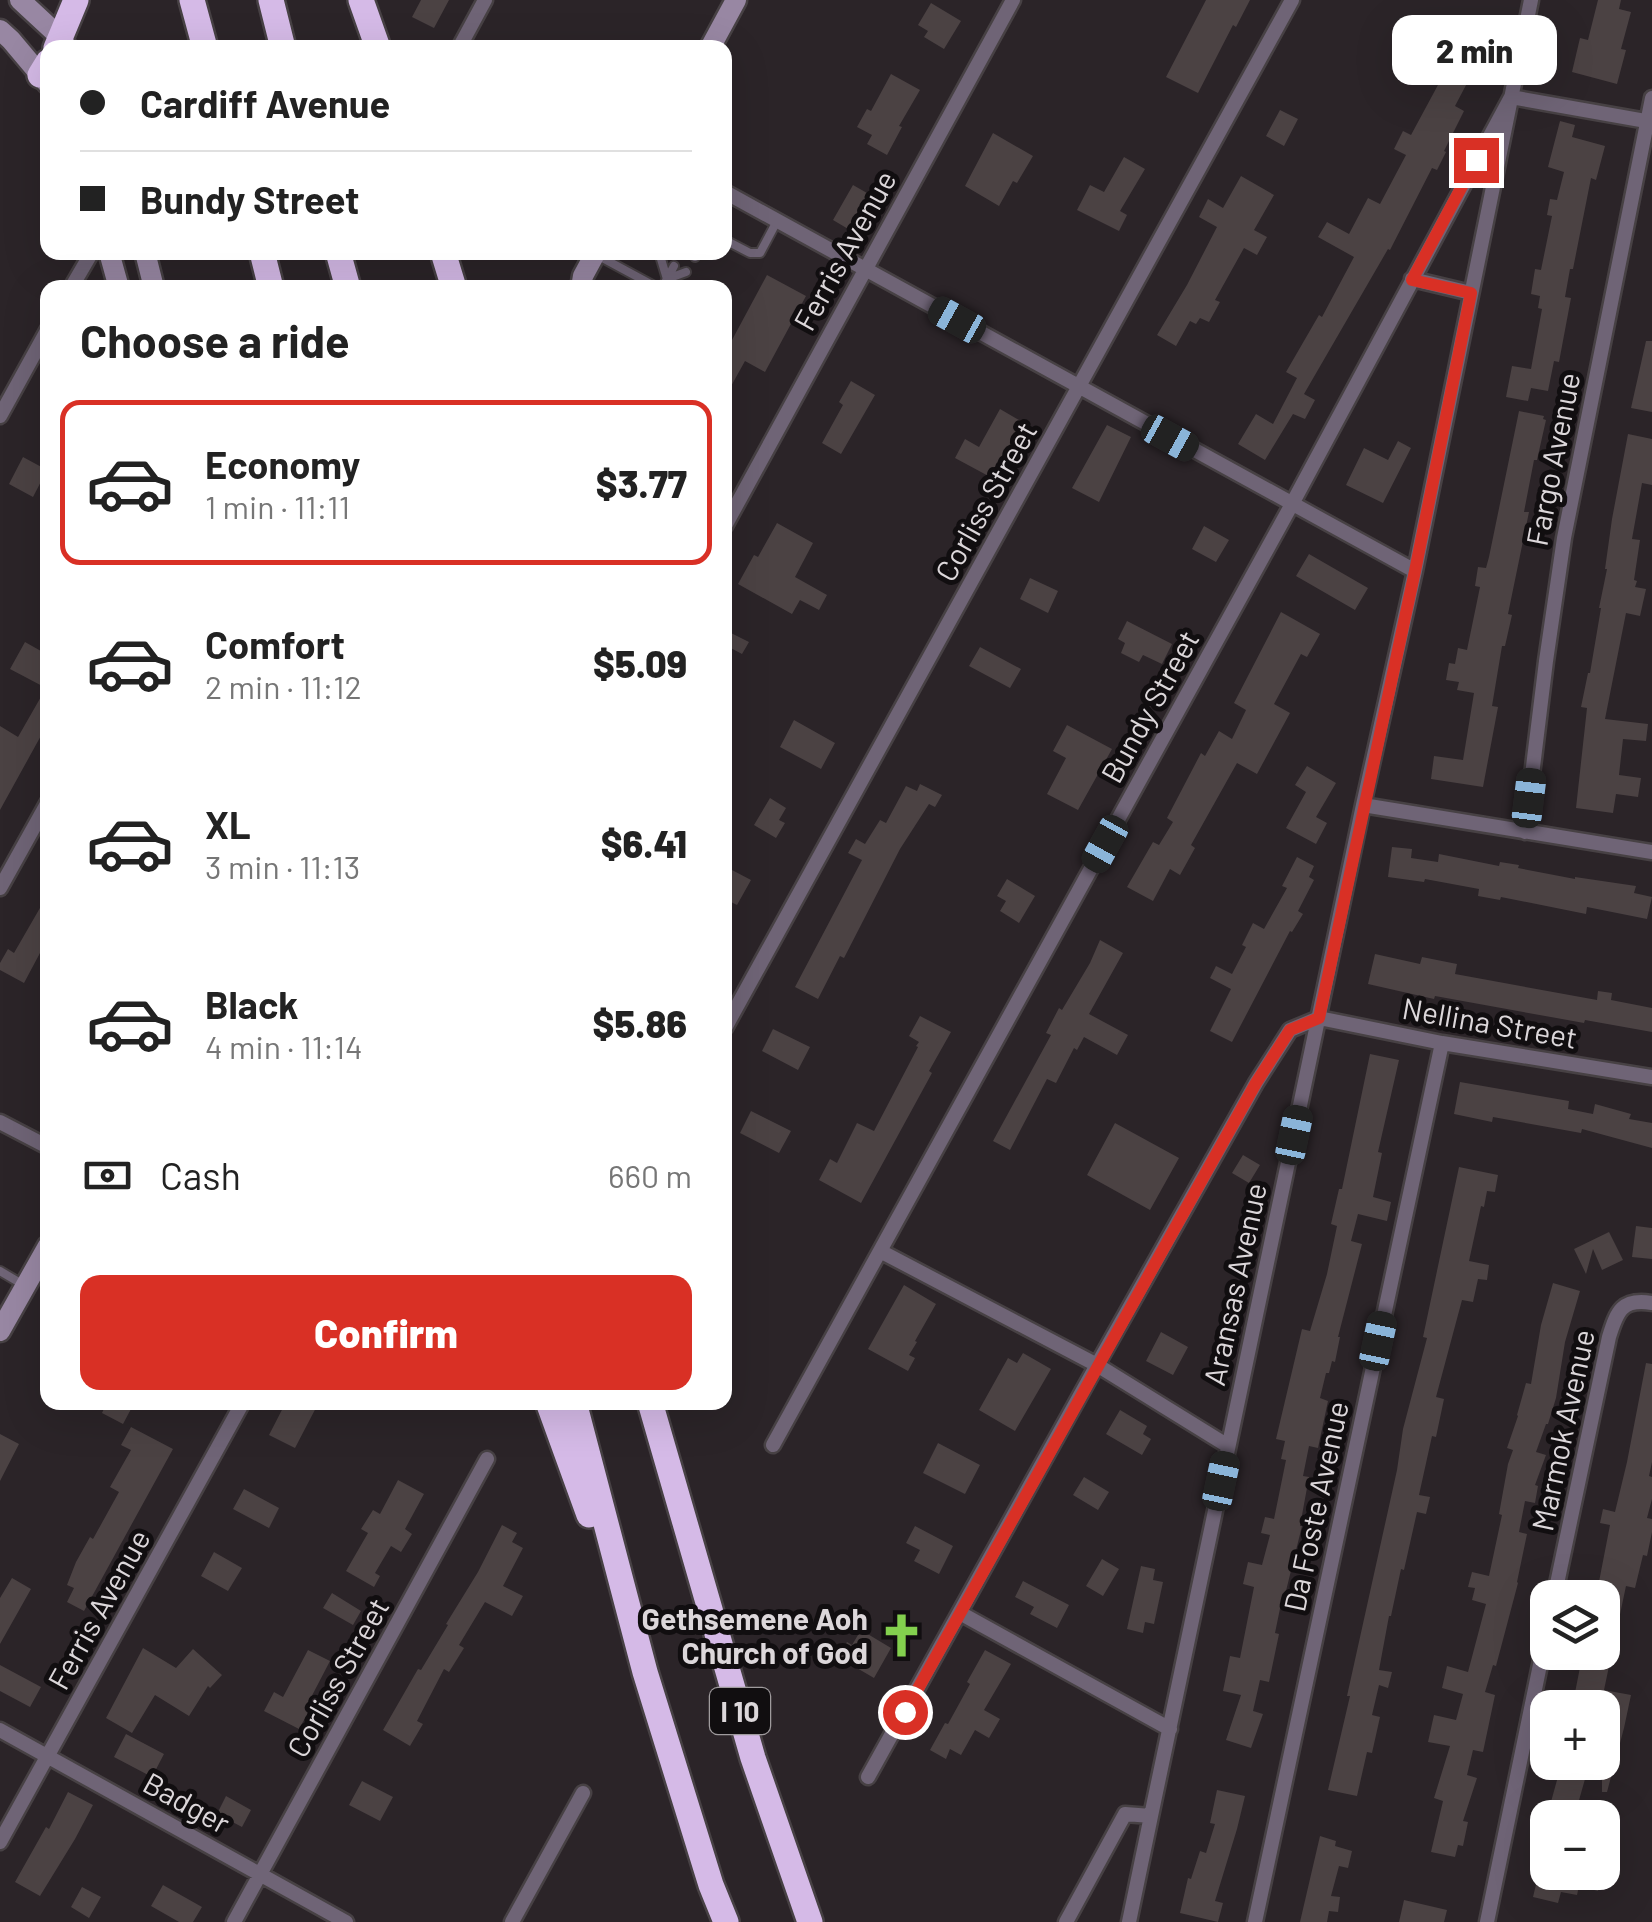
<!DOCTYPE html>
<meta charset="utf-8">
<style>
body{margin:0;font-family:Barlow,sans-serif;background:#f2f2f2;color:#222;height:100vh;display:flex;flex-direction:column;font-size:38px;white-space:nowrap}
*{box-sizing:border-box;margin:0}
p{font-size:32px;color:#767676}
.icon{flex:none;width:55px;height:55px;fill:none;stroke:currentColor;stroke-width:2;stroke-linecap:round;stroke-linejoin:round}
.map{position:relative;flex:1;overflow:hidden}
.side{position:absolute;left:40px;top:280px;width:692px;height:1130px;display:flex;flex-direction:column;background:#fff;border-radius:20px;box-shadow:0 10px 40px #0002}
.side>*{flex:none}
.top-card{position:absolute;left:40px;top:40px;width:692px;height:220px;border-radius:20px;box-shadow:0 10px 40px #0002;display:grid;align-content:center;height:220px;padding:0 40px;background:#fff}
.tools{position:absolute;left:1530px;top:1580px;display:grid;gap:20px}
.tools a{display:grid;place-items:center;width:90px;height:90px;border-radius:20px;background:#fff;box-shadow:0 10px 40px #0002;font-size:50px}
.end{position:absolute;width:45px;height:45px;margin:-22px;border:12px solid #d93025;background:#fff;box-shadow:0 0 0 5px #fff}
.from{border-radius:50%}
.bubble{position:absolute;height:70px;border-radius:20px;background:#fff;box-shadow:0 10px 40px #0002;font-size:32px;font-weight:800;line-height:70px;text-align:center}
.car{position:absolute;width:30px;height:60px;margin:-30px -15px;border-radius:12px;box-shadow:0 0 8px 2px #0007;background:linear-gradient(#222 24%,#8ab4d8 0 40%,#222 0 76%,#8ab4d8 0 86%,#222 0)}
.top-card b{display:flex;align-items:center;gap:35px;height:95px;font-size:38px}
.top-card b+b{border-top:2px solid #e0e0e0}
.top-card i{width:25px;height:25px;background:#222}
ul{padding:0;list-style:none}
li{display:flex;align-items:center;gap:30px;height:165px;margin:0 20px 15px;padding:0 20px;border:5px solid transparent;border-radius:20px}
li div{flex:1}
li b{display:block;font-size:38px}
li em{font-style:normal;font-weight:800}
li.current{border-color:#d93025}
li>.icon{width:90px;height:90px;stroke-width:1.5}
h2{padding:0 40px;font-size:45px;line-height:120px}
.pay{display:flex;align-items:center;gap:25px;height:110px;padding:0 40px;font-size:38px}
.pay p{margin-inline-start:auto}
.cta{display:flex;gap:20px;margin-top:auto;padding:20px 40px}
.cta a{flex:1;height:115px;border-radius:20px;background:#d93025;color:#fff;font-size:40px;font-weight:800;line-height:115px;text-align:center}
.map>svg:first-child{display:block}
.building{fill:#4b4243}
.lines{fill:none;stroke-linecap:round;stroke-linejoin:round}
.lane-casing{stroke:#474144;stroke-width:12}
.street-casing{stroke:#474144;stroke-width:19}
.secondary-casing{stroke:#474144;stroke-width:25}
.highway-casing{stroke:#474144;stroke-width:30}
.lane{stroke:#6f6476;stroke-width:8}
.street{stroke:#6f6476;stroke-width:14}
.secondary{stroke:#9887a3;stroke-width:20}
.highway{stroke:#d5bae7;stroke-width:25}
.route{stroke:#d93025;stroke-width:12}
.labels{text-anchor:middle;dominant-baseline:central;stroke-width:10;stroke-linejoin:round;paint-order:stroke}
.shield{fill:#110e10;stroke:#9f9b9d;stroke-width:2.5}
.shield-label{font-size:28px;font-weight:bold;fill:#dcd7da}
.street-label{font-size:30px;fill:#dcd7da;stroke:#110e10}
.poi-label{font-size:30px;font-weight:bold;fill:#dcd7da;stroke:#110e10;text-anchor:end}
</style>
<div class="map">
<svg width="1652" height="1922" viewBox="0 0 1652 1922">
<rect width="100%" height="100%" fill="#2b2428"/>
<!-- building -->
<path class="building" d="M421,0h28l-15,28 -22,-11z
M1206,0h44l-14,27 -3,-2 -35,68 -32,-16z
M1598,0h23l-2,9 12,3 -10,37 5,1 -9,34 -45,-12 8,-34 8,2z
M931,3l30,18 -17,28 -20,-12 4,-6 -10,-6z
M1451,18l34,17 -16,32 5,3 -19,36 9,5 -20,40 2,1 -9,18 -5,-2 -42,82 -2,-1 -84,145 11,6 -10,19 -12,-5 -28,46 -27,-16 18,-30 17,10 24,-46 -11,-6 33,-57 3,2 32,-60 -36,-20 9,-15 22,12 19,-36 12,6 26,-49 -12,-6 9,-18 8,4 48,-89 -17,-9z
M891,74l29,16 -21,36 3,1 -15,28 -20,-11 5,-9 -15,-8 10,-18 4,2z
M1280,110l18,9 -14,27 -18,-10z
M1560,121l15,4 -3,12 33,9 -9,34 -5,-2 -18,91h-3l-5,28 6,1 -12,64 -5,-1 -6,30 -17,-3 -3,13 -22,-4 6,-31 19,3 11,-60 -4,-1 2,-12 -9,-2 4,-25 6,1 11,-54 -5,-1 3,-16 7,1 7,-28 -16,-5z
M993,133l40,23 -16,27 -4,-2 -14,25 -34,-20z
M1124,157l21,12 -25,42 7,4 -8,16 -42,-21 13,-25 14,7z
M1241,176l33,19 -20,35 13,7 -10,18 -13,-7 -29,52 5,2 -11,20 -9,-4 -4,6 -6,-3 -14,25 -19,-11 30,-50 30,-58 -18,-10 9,-18 15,9z
M853,185l28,16 -21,35 -27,-16z
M767,275l39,21 -41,76 -20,-11 -20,36v-44z
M1646,341h6v71l-21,-4z
M851,381l24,14 -34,59 -19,-11 21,-38 -4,-3z
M1000,409l26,15 -11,19 -2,-1 -19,37 -39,-21 10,-19 14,8z
M1519,411l25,5 -1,3 3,1 -9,40h-3l-10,52h5l-21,102 4,1 -7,31h-3l-10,60 6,1 -15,80 -52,-8 3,-23 29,4 11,-67 -17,-3 2,-8 -13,-2 3,-17 6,1 3,-16 9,2 13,-63 -5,-1 3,-19 8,1 3,-11z
M1107,425l24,12 -32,65 -27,-14z
M1628,434l24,5v46l-10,-2 -10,56 8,1 -6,40 3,1 -2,6 11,2 -6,27 -14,-3 -21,106 43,5 -2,17 -23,-2 -4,36 22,3 -3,19 -22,-3 -3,19 -37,-5 11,-100 -6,-1 7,-34h2l11,-65h-2l8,-39h-2l7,-50z
M1398,441l13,7 -28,55 -37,-18 18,-37 24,12z
M23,457l24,13 -14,27 -24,-13z
M777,523l36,20 -18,34 32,18 -8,15 -19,-10 -8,14 -54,-30 16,-29 4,2z
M1204,526l25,14 -13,22 -24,-13z
M1309,554l59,34 -13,22 -59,-34z
M1030,578l28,13 -10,22 -28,-14z
M1281,612l39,22 -13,23 -6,-3 -27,50 16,9 -33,61 -20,-11 -46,82 4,3 -15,27 -10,-6 -17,32 -26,-14 26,-45 6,3 14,-23 -6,-4 34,-65 4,3 14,-25 13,8 14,-29 -12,-7z
M1127,621l45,23 -10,20 -19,-9 -4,7 -18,-9 4,-10 -7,-4z
M725,630l24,12 -7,12 -17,-9z
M25,642l23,13v68l-48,87v-84l18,11 28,-49 -36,-19z
M980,647l41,22 -11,19 -41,-22z
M794,720l41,23 -14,26 -41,-22z
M1067,725l45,24 -34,61 -31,-16 19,-36 -13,-7z
M1307,766l29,17 -20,34 11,6 -11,21 -30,-16 20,-36 -11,-7z
M920,784l22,11 -7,12 -6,-3 -29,45 -56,109 -4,-2 -22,43 -23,-12 67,-127 -14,-7 8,-14 9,5 15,-24 6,3 20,-37 11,5z
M770,798l16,10 -7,12 6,3 -9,15 -22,-13z
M1392,847l20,2 -1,9 27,4 1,-8 60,12 1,-4 19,3 -1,3 57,11v-2l61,9 -2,7 18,4 -5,22 -60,-12 -1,7 -85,-17 -1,3 -22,-4 1,-7 -54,-10 -1,3 -36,-5z
M1297,857l17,9 -5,11 5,3 -16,31 5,3 -11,18 -2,-1 -58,111 -22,-11 21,-42 -21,-11 6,-12 16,8 14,-27 -4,-2 11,-22 11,6 23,-41 -5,-2z
M732,870l19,10 -14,25 -12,-6v-17z
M1007,879l28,17 -16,27 -19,-12 6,-10 -9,-5z
M48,894v63l-8,-4 -16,30 -24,-13v-7l8,-14 6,4z
M1100,940l23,13 -34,61 39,21 -11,20 -33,-18 -7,13 -3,-2 -18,35 -9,-4 -37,71 -17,-9 58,-106 -5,-2 13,-25 3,2 28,-47z
M1375,954l45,10 2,-7 35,7 -2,10 142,26 1,-9 14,2 -1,7 41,8v24l-67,-12 -1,3 -149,-27 -1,3 -66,-15z
M920,1016l31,16 -22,39 3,2 -71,130 -42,-23 11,-21 7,4 20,-40 17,8 44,-84 -2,-1 3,-4 -10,-6z
M773,1029l37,18 -12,23 -36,-19z
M1370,1054l29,6 -21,92 4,1 -9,44 18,5 -4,19 -29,-7 -7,27 11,3 -24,93h2l-5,25 -3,-1 -3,12h-3l-6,25 8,3 -10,47 -9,-2 -6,30 6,1 -9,49h2l-17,69 -2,-1 -8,39 4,1 -10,48 -9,-2 -7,31 10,3 -12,34 -25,-8 15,-45 -18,-4 7,-35 10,2 14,-71 -11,-3 5,-22 14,3 8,-30 -9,-2 4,-16 9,2 12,-59 -5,-1 4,-18 -9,-2 26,-110 8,2 17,-57 10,-48 -6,-2 8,-35h3z
M1460,1082l109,19 -1,8 25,5 2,-10 36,10 -2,5 23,4v25l-70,-19 -1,4 -88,-16 -1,5 -38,-8z
M751,1111l40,20 -12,22 -39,-20z
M1115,1123l64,35 -29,52 -63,-35z
M1243,1155l17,10 -11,18 -17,-10z
M1459,1167l39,8 -3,17 -8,-1 -3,16 -3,-1 -12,55 20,4 -2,15 -9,-1 -5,23 -11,-2 -26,97 8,2 -8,38 -4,-1 -13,59 11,2 -4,17 -9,-2 -13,58 -3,-1 -10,47h-2l-10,54 13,2 -4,16 -9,-3 -7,30 8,2 -8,36 -5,-1 -10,44 -29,-6 22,-94h-3l50,-226 6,-41 24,-91 -4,-1z
M1636,1226l16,2v31l-20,-2z
M1609,1232l14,28 -21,10 -9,-21 -7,25 -12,-25z
M1553,1283l27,8 -15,51 -9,56 -8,26h-2l-10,28 10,3 -11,30 3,1 -3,17 -10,-2 -6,31 8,2 -10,48 1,1 -22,83 -3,-1 -8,27 10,3 -12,57 -10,-2 -6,25 10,3 -14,43 5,1 -5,24 -5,-1 -3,12 -24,-5 12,-51 -9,-3 16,-52 -22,-4 6,-27 22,5 7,-26 -21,-6 5,-22 21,6 18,-68 -14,-4 3,-12 -7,-1 4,-15 17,4 13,-61 -3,-1 9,-50 5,-14 -6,-2 11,-32 -1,-1 9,-32 5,1 10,-59z
M904,1285l32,19 -21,37 2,1 -8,13 6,3 -7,13 -40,-22z
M1161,1332l27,15 -15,28 -27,-14z
M1023,1353l28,16 -36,62 -36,-21 29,-52 9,5z
M1646,1363l6,1v98l-3,14 3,1v22l-5,19 5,1v13l-5,24 -4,-1 -8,33 -9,-2 -22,104 27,5 -7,33 -17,64h-5v-16l-15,-4 -13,46h-23l2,-8 -4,-1 13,-47h40v-54h-30l11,-56h19v-59l-5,-1 13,-67 -10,-2 3,-14 12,3 12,-50z
M107,1402h11l13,7 -8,15 -21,-11z
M286,1402h33l-24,46 -26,-13z
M1120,1410l27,16 -4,8 8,5 -9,16 -36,-21z
M131,1427l42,22 -89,162 -17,-9 7,-14 -7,-3 9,-23 14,-25 3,2 26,-47 -9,-5 21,-37 -10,-5z
M0,1434l19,10 -19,37z
M938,1443l42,22 -15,29 -42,-21z
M1084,1477l25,15 -11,18 -25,-15z
M398,1480l26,14 -19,35 7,5 -11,18 -10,-6 -16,27 5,3 -6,11 -28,-16 22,-38 -7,-4 12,-19 7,4z
M244,1489l35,19 -10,20 -36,-19z
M502,1525l15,8 -5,9 11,6 -20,38 20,10 -11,20 -27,-14 -26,43 5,3 -15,24 -5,-3 -27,52 6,3 -13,22 -27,-16 35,-61 3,1 27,-45 -2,-1 32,-52z
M915,1526l38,20 -14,28 -25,-13 6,-11 -14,-7z
M214,1552l28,16 -14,23 -27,-15z
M1102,1559l17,10 -16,27 -17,-10z
M1141,1566l14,3 -2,11 10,2 -9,42 -9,-2 -2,11 -16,-4z
M12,1578l19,11 -31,55v-46z
M1023,1581l46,24 -12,23 -27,-14 4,-7 -19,-10z
M332,1593l29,18 -8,14 -30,-17z
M861,1630l30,18 -17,30 -36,-21 9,-15 5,3z
M143,1648l33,20 17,-19 29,26 -12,13 -2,-2 -19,30 -34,-21 -23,38 -26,-15z
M308,1650l22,11 -25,48 4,2 -10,18 -35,-18 10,-19 9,5z
M985,1650l26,14 -27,46 16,9 -11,19 -14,-8 -14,25 -11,-6 -4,10 -16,-9 15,-27 3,1 22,-40 -3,-2z
M0,1665l41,22 -11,20 -30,-16z
M126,1734l38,20 -12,23 -38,-20z
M362,1781l31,16 -13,24 -31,-16z
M1217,1790l28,6 -8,33 -22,72 8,2 -5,19 -38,-9 8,-35 3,1 9,-28 6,2 9,-29 -5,-1z
M68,1792l25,13 -18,34 -35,57 -25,-14 31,-55 3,2z
M226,1796l25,14 -9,17 -25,-13z
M1320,1836l16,5 -1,5 17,5 -4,17 -9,-2 -8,30 9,1 -2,15 -9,-1 -2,11h-27z
M1539,1872h54l9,3 -4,16 -19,-5 -2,9 -16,-3 -3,11 -25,-6z
M163,1885l39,22 -9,15h-14l-28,-16z
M82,1887l19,10 -12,21 -18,-11z
M1404,1900l43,10 -3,12h-45z"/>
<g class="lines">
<defs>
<path id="lane" d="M725,240l25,13h10l17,-32
M694,252l1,5
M595,254l63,34
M661,259l6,20
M667,279l19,-7
M662,288l12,-22
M0,1271l22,13"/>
<path id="street" d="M459,48l26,-48
M725,192l690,379
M1412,279l59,14
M71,288l21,-36
M0,416l48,-87
M725,526l288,-526
M1363,805l289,47
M1525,832l21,-171 18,-123 88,-440
M0,888l48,-86
M725,1028l567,-1028
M0,1122l48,25
M880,1251l217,114 131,81
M773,1445l519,-941 219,-407 141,25
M1554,1598l55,-261c8,-26 13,-39 43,-34
M960,1613l210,116
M0,1730l346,192
M868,1777l229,-412 159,-282 34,-53 29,-12 123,25 210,34
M1151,1816l212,-1011 52,-234 116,-571
M0,1842l243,-440
M234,1922l253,-463
M512,1922l71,-129
M1066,1922l59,-108 26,2 -22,106
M1255,1922l187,-879
M1487,1922l61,-296"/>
<path id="secondary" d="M20,0l41,38 5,8
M0,30l11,10 37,44
M710,48l26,-48
M109,252l10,36
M145,252l9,36
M581,288l2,-12 13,-24
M0,1331l48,-85"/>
<path id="highway" d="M192,0l13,48
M271,0l12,48
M361,0l17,48
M56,48l20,-48
M40,75l8,-13
M262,252l9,36
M338,252l10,36
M443,252l11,36
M548,1402l41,113
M574,1402l71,270 66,213 15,37
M650,1402l103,356 57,164"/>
</defs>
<!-- lane casing -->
<use href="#lane" class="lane-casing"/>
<!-- street casing -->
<use href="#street" class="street-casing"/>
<!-- secondary casing -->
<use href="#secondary" class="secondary-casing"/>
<!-- highway casing -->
<use href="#highway" class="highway-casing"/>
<!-- lane -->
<use href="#lane" class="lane"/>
<!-- street -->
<use href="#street" class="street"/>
<!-- secondary -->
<use href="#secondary" class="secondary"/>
<!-- highway -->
<use href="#highway" class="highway"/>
</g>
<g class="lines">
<!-- route -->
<path class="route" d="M905,1712l351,-629 34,-53 29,-12 96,-447 56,-278 -59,-13 64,-120"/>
</g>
<!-- icons -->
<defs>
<symbol id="church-bare" viewBox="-9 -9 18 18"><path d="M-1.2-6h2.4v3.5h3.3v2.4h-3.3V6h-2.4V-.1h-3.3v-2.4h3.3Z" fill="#83d04e" stroke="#110e10" stroke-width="2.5" paint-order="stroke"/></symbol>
</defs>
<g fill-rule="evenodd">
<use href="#church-bare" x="870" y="1604" width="63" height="63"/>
</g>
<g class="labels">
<!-- shield labels -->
<rect class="shield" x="710" y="1688" width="60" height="46" rx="8"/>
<g class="shield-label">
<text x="740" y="1711">I 10</text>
</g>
<!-- street labels -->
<g class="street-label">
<text transform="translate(844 250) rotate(-61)">Ferris Avenue</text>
<text transform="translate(1552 459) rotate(-79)">Fargo Avenue</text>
<text transform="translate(985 501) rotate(-61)">Corliss Street</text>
<text transform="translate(1149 706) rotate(-61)">Bundy Street</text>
<text transform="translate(1490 1022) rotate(10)">Nellina Street</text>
<text transform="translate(1234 1284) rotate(-78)">Aransas Avenue</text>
<text transform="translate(1562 1430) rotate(-78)">Marmok Avenue</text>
<text transform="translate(1315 1506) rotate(-78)">Da Foste Avenue</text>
<text transform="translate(98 1609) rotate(-61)">Ferris Avenue</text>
<text transform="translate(337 1677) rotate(-61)">Corliss Street</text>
<text transform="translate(187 1802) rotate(29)">Badger</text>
</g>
<!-- poi labels -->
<g class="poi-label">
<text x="868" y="1618">Gethsemene Aoh<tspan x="868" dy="34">Church of God</tspan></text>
</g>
</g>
</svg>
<div class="tools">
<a><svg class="icon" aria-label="layers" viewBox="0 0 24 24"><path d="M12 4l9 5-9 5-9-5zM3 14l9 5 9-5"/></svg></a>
<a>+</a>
<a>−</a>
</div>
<i class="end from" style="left:905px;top:1712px"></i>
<i class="end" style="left:1476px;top:160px"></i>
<div class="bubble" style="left:1392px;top:15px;width:165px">2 min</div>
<i class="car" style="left:957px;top:320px;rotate:299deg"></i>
<i class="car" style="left:1170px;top:438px;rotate:119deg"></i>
<i class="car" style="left:1529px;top:798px;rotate:7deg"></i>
<i class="car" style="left:1105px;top:844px;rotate:209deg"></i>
<i class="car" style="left:1294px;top:1135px;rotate:12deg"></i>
<i class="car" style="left:1378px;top:1341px;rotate:12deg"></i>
<i class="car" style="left:1221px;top:1481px;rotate:12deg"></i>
<div class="top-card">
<b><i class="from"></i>Cardiff Avenue</b>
<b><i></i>Bundy Street</b>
</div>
<section class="side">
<h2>Choose a ride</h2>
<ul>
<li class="current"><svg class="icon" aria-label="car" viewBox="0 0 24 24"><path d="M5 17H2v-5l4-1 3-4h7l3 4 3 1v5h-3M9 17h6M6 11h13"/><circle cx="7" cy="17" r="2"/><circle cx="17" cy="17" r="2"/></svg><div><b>Economy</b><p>1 min · 11:11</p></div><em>$3.77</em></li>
<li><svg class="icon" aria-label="car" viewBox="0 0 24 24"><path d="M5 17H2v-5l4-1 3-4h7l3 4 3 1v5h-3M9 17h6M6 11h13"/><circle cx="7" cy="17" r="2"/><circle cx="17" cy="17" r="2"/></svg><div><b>Comfort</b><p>2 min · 11:12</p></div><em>$5.09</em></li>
<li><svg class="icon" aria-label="car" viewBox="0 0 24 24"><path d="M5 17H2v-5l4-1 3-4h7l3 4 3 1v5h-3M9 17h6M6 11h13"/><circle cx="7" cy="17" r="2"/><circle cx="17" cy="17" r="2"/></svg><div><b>XL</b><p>3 min · 11:13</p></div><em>$6.41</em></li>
<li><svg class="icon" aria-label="car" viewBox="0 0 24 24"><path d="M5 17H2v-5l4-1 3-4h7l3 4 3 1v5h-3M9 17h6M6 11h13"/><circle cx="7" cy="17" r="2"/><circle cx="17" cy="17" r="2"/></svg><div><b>Black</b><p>4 min · 11:14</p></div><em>$5.86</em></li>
</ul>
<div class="pay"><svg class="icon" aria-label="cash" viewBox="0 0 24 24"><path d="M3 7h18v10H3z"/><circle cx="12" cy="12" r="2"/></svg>Cash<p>660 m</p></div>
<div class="cta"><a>Confirm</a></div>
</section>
</div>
